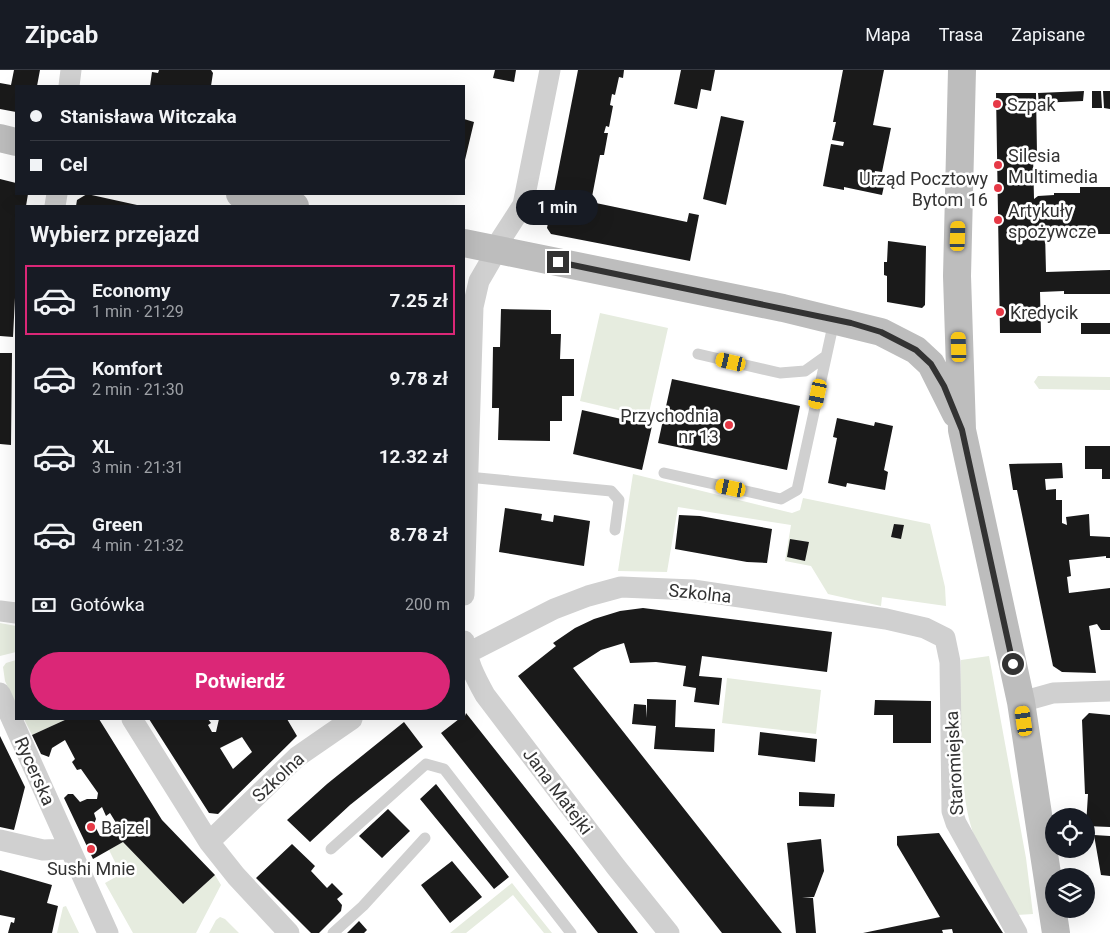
<!DOCTYPE html>
<html lang="pl">
<meta charset="utf-8">
<style>
body{margin:0;font-family:Roboto,sans-serif;background:#242831;color:#f1f3f6;height:100vh;display:flex;flex-direction:column;font-size:19px;white-space:nowrap}
*{box-sizing:border-box;margin:0}
p{font-size:16px;color:#9ea1a6}
.icon{flex:none;width:28px;height:28px;fill:none;stroke:currentColor;stroke-width:2;stroke-linecap:round;stroke-linejoin:round}
.map{position:relative;flex:1;overflow:hidden}
.side{position:absolute;left:15px;top:135px;width:450px;height:515px;display:flex;flex-direction:column;background:#171b24;border-radius:0px;box-shadow:0 5px 20px #0002}
.side>*{flex:none}
.hud{position:absolute;left:15px;top:15px;width:450px;height:110px;border-radius:0px;box-shadow:0 5px 20px #0002;display:grid;align-content:center;height:110px;padding:0 15px;background:#171b24}
.tools{position:absolute;left:1045px;top:738px;display:grid;gap:10px}
.tools a{display:grid;place-items:center;width:50px;height:50px;border-radius:50%;background:#171b24;box-shadow:0 5px 20px #0002;font-size:25px}
.end{position:absolute;width:22px;height:22px;margin:-11px;border:6px solid #333;background:#fff;box-shadow:0 0 0 2px #fff}
.from{border-radius:50%}
.bubble{position:absolute;height:35px;border-radius:18px;background:#171b24;box-shadow:0 5px 20px #0002;font-size:16px;font-weight:700;line-height:35px;text-align:center}
.car{position:absolute;width:15px;height:30px;margin:-15px -8px;border-radius:6px;box-shadow:0 0 4px 1px #0007;background:linear-gradient(#f5c518 24%,#345 0 40%,#f5c518 0 76%,#345 0 86%,#f5c518 0)}
.hud b{display:flex;align-items:center;gap:18px;height:48px;font-size:19px}
.hud b+b{border-top:1px solid #363941}
.hud i{width:12px;height:12px;background:#f1f3f6}
ul{padding:0;list-style:none}
li{display:flex;align-items:center;gap:15px;height:70px;margin:0 10px 8px;padding:0 5px;border:2px solid transparent;border-radius:0px}
li div{flex:1}
li b{display:block;font-size:19px}
li em{font-style:normal;font-weight:700}
li.selected{border-color:#db2777}
li>.icon{width:45px;height:45px;stroke-width:1.5}
h2{padding:0 15px;font-size:22px;line-height:60px}
.pay{display:flex;align-items:center;gap:12px;height:55px;padding:0 15px;font-size:19px}
.pay p{margin-inline-start:auto}
.action{display:flex;gap:10px;margin-top:auto;padding:10px 15px}
.action a{flex:1;height:58px;border-radius:30px;background:#db2777;color:#fff;font-size:20px;font-weight:700;line-height:58px;text-align:center}
header{display:flex;align-items:center;gap:30px;box-sizing:border-box;height:70px;padding:0 25px;background:#171b24;border-bottom:1px solid #363941}
header strong{font-size:24px}
nav{display:flex;gap:28px;margin-inline-start:auto;font-size:18px}
.map>svg:first-child{display:block}
.green{fill:#e6ecdf}
.building{fill:#1a1a1a;fill-rule:evenodd}
.lines{fill:none;stroke-linecap:round;stroke-linejoin:round}
.lane{stroke:#d0d0d0;stroke-width:11}
.street{stroke:#d0d0d0;stroke-width:21}
.secondary{stroke:#bdbdbd;stroke-width:28}
.route{stroke:#333;stroke-width:6}
.poi-dot{fill:#e63946;stroke:#fff;stroke-width:2}
.labels{text-anchor:middle;dominant-baseline:central;stroke-width:5;stroke-linejoin:round;paint-order:stroke}
.poi-label{font-size:18px;fill:#333;stroke:#fff;text-anchor:start}
.street-label{font-size:18px;fill:#333;stroke:#fff}
</style>
<header>
<strong>Zipcab</strong>
<nav><a>Mapa</a><a>Trasa</a><a>Zapisane</a></nav>
</header>
<div class="map">
<svg width="1110" height="863" viewBox="0 0 1110 863">
<rect width="100%" height="100%" fill="#fff"/>
<!-- green -->
<path class="green" d="M600,243l68,15 -20,89 -68,-16z
M1038,306l72,1v13l-71,-1 -5,-7z
M633,404l159,39 8,-3 3,-12 127,26 15,63 1,19 -64,-9 -1,9 -53,-12 -17,-28 -26,-5 6,-36 -113,-18 -11,65 -49,-1z
M0,553l16,3v26l-16,4z
M989,586l37,202 7,56 -16,1c-14,-25 -31,-51 -42,-77 -18,-44 -15,-130 -14,-178z
M16,590v44l-11,-23 -2,-14 3,-4z
M727,608l94,12 -5,44 -94,-11z
M24,649h43l-35,16z
M123,772l60,62 32,-29 6,10 -25,48h-63l-28,-50 16,-9 -12,-24z
M512,813l40,50h-8l-31,-38 -47,38h-16z
M66,836l13,27h-22l6,-26z
M220,847l5,2 14,14h-30l7,-13z"/>
<!-- building -->
<path class="building" d="M14,0h26l-3,16h-21v26l-16,-3v-26l11,2z
M159,0h52l2,3 -2,13h-61l2,-14 6,1z
M495,0h21l-2,12 -21,-4z
M578,0h46l-1,8 -4,-1 -4,18 -3,-1 -2,11 3,1 -4,21 -3,-1 -2,7h4l-4,22h-4l-9,47 96,20 2,-9 10,2 -9,46 -139,-27 -4,-6z
M681,0h34l-4,21 -10,-2 -4,20 -23,-5z
M843,0h41l-11,55 18,3 -9,44 -7,-1 -1,4 12,2 -4,18 -38,-8v3l-21,-4 8,-42 12,2 1,-4 -12,-2 4,-18h-3z
M1084,21l-1,10 -44,2 -1,-10z
M1092,21h9l1,17h-10z
M1103,21h7v18l-6,-1z
M996,23h40l1,61h-4l1,45 4,-3 16,-1v-2h26v-6h30v47h-13v3l-19,1v-3h-22l-6,-6 -5,3 1,40 64,-2v24h-46v-3l-24,1 1,41h-41z
M721,46l23,5 -18,84 -23,-6z
M464,49l10,3 -10,42z
M0,109l16,4v11h12l-2,12h-10v72l-3,59 -13,-1z
M87,124l50,11v1h-61l1,-6z
M888,171l38,5 -1,59 -3,3 -35,-6v-26l-3,-1v-13h3z
M501,239l50,1v24h10l-1,25h14v37h-12v25h-12v20l-52,-1 1,-32h-7l1,-61h7z
M1081,253h29v11h-29z
M0,283h12l-1,92 -11,-1z
M672,309l128,27 -13,64 -129,-27z
M582,340l70,16 -10,44 -69,-16z
M837,348l37,8 1,-4 18,4 -9,44 4,2 -3,18 -38,-7 -1,4 -18,-4 9,-45 -4,-1z
M1085,376h25v33h-8v-10h-17z
M1062,393l1,15 -18,1 1,11 10,-1v11h6v23l5,2 -1,-8 23,-3 1,22 20,1v21h-4v-2l-37,4 2,16 -4,1 2,16 41,-5v42h-9l-4,-6 -8,2 7,47 -34,-1 -9,-6 -36,-176h-4l-4,-26z
M505,438l37,6 -1,6 12,2 1,-7 36,6 -6,45 -85,-14z
M679,445l21,1 72,13 -5,34 -20,-1 -72,-13z
M894,454l10,1 -3,14 -10,-2z
M790,469l19,3 -4,19 -18,-4z
M643,538l189,24 -5,40 -125,-16 -3,20 23,2 -3,27 -25,-3 2,-14 -13,-2 3,-20 -30,-4 -26,1 -6,-20 -23,7 -28,18 209,265h-60l-204,-257 38,-30 -3,-3 22,-15 19,-9 26,-8z
M647,629l29,1 -1,27 40,2 -1,23 -60,-3 2,-23 -24,-2 2,-20 12,1 1,13z
M875,630l56,1v42h-38v-28h-19z
M466,643l106,134 66,86h-40l-86,-110 -71,-90 18,-14h5z
M1089,643l21,2v112l-24,-1 2,-32h-3l-3,-74z
M67,649h32l63,101 53,55 -32,29 -60,-62 -30,17 -29,-61 4,-4h5l7,8 7,-3h10l1,-6 -17,-24 -4,1 -5,-8 3,-3 -10,-19 -13,8 -3,9 -8,-3 -9,-19zM102,737l4,9 4,-3 8,13 -18,10 -6,-12 2,-5 -2,-6z
M149,649h59l3,4 -3,2 4,7h4l3,-13h68l10,17 -79,78 -9,-1zM242,667l10,15 -19,17 -13,-21z
M404,652l19,25 -73,58 -40,37 -23,-22 40,-36z
M760,662l57,7 -2,23 -57,-7z
M0,666l25,51 -11,43 -14,-3z
M436,714l73,93 -15,12 -74,-90z
M799,722l36,2 -1,13 -35,-1z
M388,739l22,22 -28,27 -23,-22z
M939,763l64,100h-50l-1,-4 -10,1 1,3h-80l77,-16 -43,-72v-9z
M1094,765l16,1v40l-9,-1z
M821,769l3,32 -10,26 -12,1h11l3,35h-20l-9,-90z
M292,774l23,22 -4,5 16,17 5,-5 11,11 -6,5 5,6 -1,6 -22,22h-8l-55,-55z
M452,791l30,36 -32,26 -29,-38z
M0,800l52,15 -5,18 11,3 -6,27h-44l3,-11 3,1 1,-5 -15,-3z
M359,851l8,9 -3,3h-17z"/>
<g class="lines">
<!-- lane -->
<path class="lane" d="M698,284l82,19 25,-2 21,-15
M664,403l117,26 16,-9 37,-169
M468,407l143,14 8,9 -4,30
M331,779l95,-85 18,5 127,164
M333,863l30,-27 62,-68"/>
<!-- street -->
<path class="street" d="M69,16l2,-16
M55,136l2,-12
M464,525l9,-288 6,-26 18,-31 4,-11 22,-34 27,-135
M0,541l16,2
M464,571c3,20 11,36 21,54l131,172 53,66
M464,585l90,-46 34,-13 33,-9 72,3 193,29 39,9 20,10 5,24 2,149 4,12 61,110
M0,623l108,240
M1021,632l32,-9 57,-2
M132,649l77,123 27,34 53,57
M0,770l43,10 26,-1
M209,772l88,-85 55,-38"/>
<!-- secondary -->
<path class="secondary" d="M962,0l-5,206 5,154 59,272 35,231
M0,68l16,4
M240,124l55,12
M464,173l319,65 98,24 35,18 15,14 25,50"/>
</g>
<g class="lines">
<!-- route -->
<path class="route" d="M558,192l293,61 30,9 35,18 15,14 13,22 18,44 51,234"/>
</g>
<!-- markers -->
<g class="poi-dot">
<circle cx="997" cy="34" r="5"/>
<circle cx="998" cy="95" r="5"/>
<circle cx="998" cy="118" r="5"/>
<circle cx="998" cy="150" r="5"/>
<circle cx="1000" cy="242" r="5"/>
<circle cx="729" cy="355" r="5"/>
<circle cx="91" cy="757" r="5"/>
<circle cx="91" cy="779" r="5"/>
</g>
<g class="labels">
<!-- poi labels -->
<g class="poi-label">
<text x="1007" y="34">Szpak</text>
<text x="1008" y="85">Silesia<tspan x="1008" dy="21">Multimedia</tspan></text>
<text x="988" y="108" text-anchor="end">Urząd Pocztowy<tspan x="988" dy="21">Bytom 16</tspan></text>
<text x="1008" y="140">Artykuły<tspan x="1008" dy="21">spożywcze</tspan></text>
<text x="1010" y="242">Kredycik</text>
<text x="719" y="345" text-anchor="end">Przychodnia<tspan x="719" dy="21">nr 13</tspan></text>
<text x="101" y="757">Bajzel</text>
<text x="91" y="798" text-anchor="middle">Sushi Mnie</text>
</g>
<!-- street labels -->
<g class="street-label">
<text transform="translate(700 523) rotate(6)">Szkolna</text>
<text transform="translate(954 693) rotate(-93)">Staromiejska</text>
<text transform="translate(35 701) rotate(66)">Rycerska</text>
<text transform="translate(278 707) rotate(-43)">Szkolna</text>
<text transform="translate(558 721) rotate(53)">Jana Matejki</text>
</g>
</g>
</svg>
<div class="tools">
<a><svg class="icon" aria-label="locate" viewBox="0 0 24 24"><circle cx="12" cy="12" r="6"/><path d="M12 2v4M12 18v4M2 12h4M18 12h4"/></svg></a>
<a><svg class="icon" aria-label="layers" viewBox="0 0 24 24"><path d="M12 4l9 5-9 5-9-5zM3 14l9 5 9-5"/></svg></a>
</div>
<i class="end from" style="left:1013px;top:594px"></i>
<i class="end" style="left:558px;top:192px"></i>
<div class="bubble" style="left:516px;top:120px;width:82px">1 min</div>
<i class="car" style="left:958px;top:166px;rotate:2deg"></i>
<i class="car" style="left:959px;top:277px;rotate:358deg"></i>
<i class="car" style="left:731px;top:292px;rotate:283deg"></i>
<i class="car" style="left:818px;top:324px;rotate:192deg"></i>
<i class="car" style="left:731px;top:418px;rotate:282deg"></i>
<i class="car" style="left:1024px;top:651px;rotate:352deg"></i>
<div class="hud">
<b><i class="from"></i>Stanisława Witczaka</b>
<b><i></i>Cel</b>
</div>
<section class="side">
<h2>Wybierz przejazd</h2>
<ul>
<li class="selected"><svg class="icon" aria-label="car" viewBox="0 0 24 24"><path d="M5 17H2v-5l4-1 3-4h7l3 4 3 1v5h-3M9 17h6M6 11h13"/><circle cx="7" cy="17" r="2"/><circle cx="17" cy="17" r="2"/></svg><div><b>Economy</b><p>1 min · 21:29</p></div><em>7.25 zł</em></li>
<li><svg class="icon" aria-label="car" viewBox="0 0 24 24"><path d="M5 17H2v-5l4-1 3-4h7l3 4 3 1v5h-3M9 17h6M6 11h13"/><circle cx="7" cy="17" r="2"/><circle cx="17" cy="17" r="2"/></svg><div><b>Komfort</b><p>2 min · 21:30</p></div><em>9.78 zł</em></li>
<li><svg class="icon" aria-label="car" viewBox="0 0 24 24"><path d="M5 17H2v-5l4-1 3-4h7l3 4 3 1v5h-3M9 17h6M6 11h13"/><circle cx="7" cy="17" r="2"/><circle cx="17" cy="17" r="2"/></svg><div><b>XL</b><p>3 min · 21:31</p></div><em>12.32 zł</em></li>
<li><svg class="icon" aria-label="car" viewBox="0 0 24 24"><path d="M5 17H2v-5l4-1 3-4h7l3 4 3 1v5h-3M9 17h6M6 11h13"/><circle cx="7" cy="17" r="2"/><circle cx="17" cy="17" r="2"/></svg><div><b>Green</b><p>4 min · 21:32</p></div><em>8.78 zł</em></li>
</ul>
<div class="pay"><svg class="icon" aria-label="cash" viewBox="0 0 24 24"><path d="M3 7h18v10H3z"/><circle cx="12" cy="12" r="2"/></svg>Gotówka<p>200 m</p></div>
<div class="action"><a>Potwierdź</a></div>
</section>
</div>
